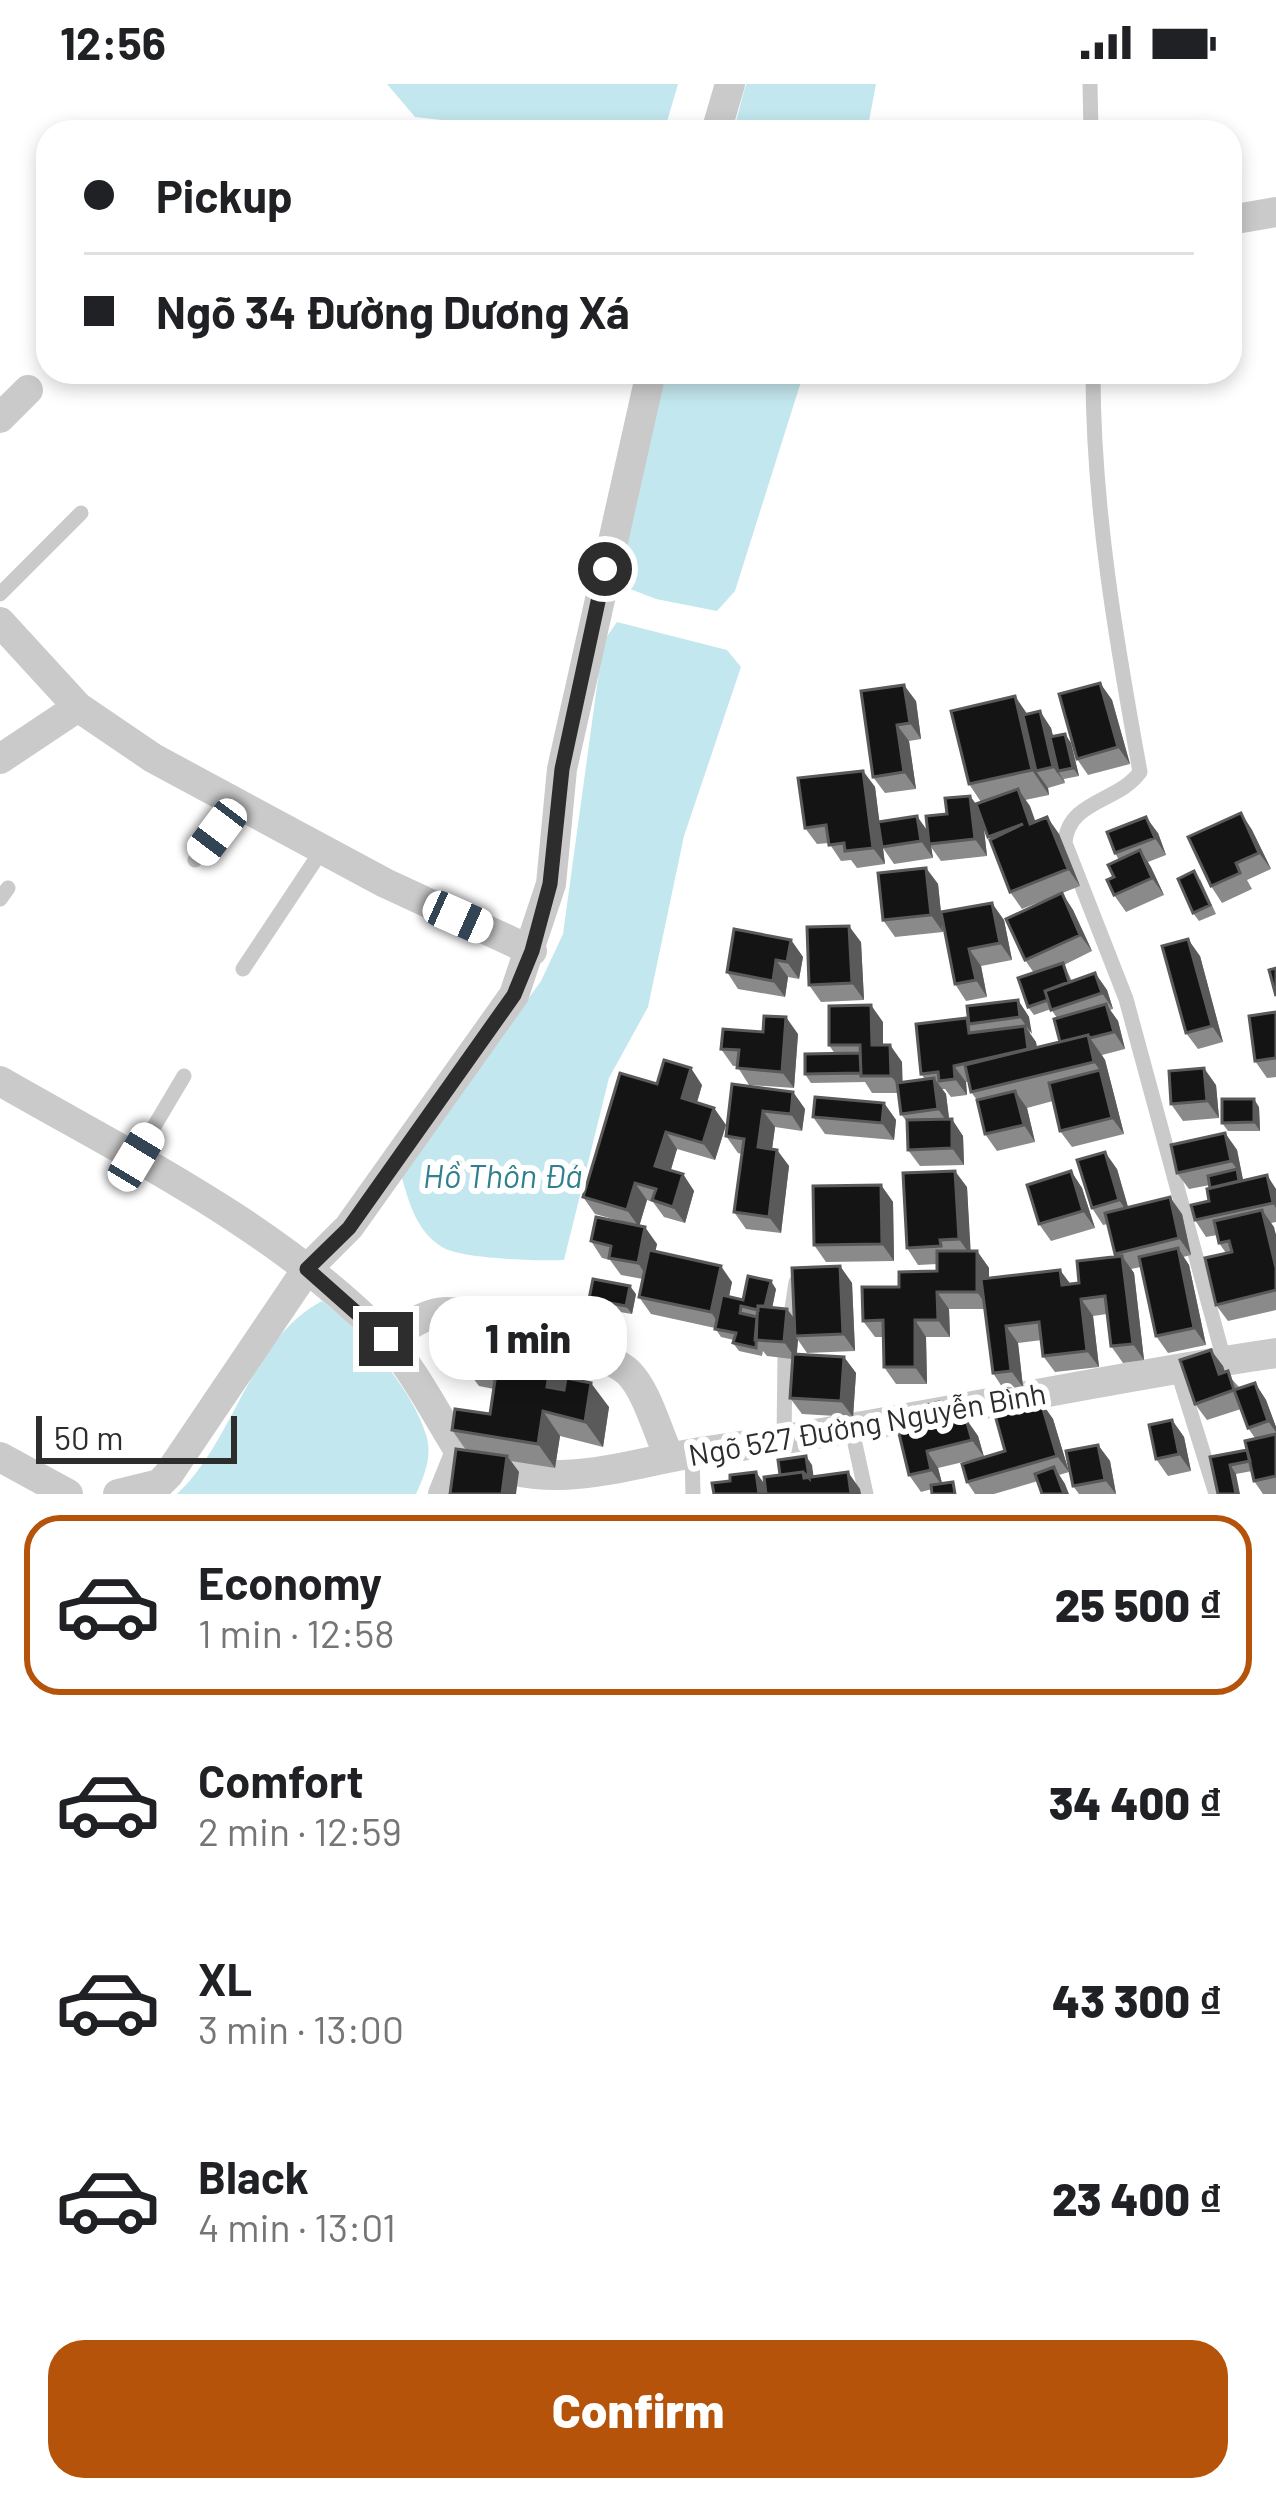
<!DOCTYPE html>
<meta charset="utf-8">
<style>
body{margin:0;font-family:Barlow,sans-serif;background:#f6f6f6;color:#202124;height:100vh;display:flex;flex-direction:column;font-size:45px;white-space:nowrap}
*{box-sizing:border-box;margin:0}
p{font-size:39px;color:#757577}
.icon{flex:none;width:66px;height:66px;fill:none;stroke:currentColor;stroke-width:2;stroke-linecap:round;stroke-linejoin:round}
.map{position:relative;height:1410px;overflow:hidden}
.details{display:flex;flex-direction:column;background:#fff;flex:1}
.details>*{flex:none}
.top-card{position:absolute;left:36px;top:36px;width:1206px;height:264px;border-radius:36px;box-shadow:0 6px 18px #0003;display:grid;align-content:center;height:264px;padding:0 48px;background:#fff}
.scale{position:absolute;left:36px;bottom:30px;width:201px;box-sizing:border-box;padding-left:12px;border:6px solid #2d2d2d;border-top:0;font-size:33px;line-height:42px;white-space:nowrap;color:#2d2d2d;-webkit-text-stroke:9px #fff;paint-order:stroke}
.end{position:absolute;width:54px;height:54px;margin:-27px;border:15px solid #2d2d2d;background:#fff;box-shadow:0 0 0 6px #fff}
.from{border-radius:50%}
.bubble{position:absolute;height:84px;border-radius:36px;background:#fff;box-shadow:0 6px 18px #0003;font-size:39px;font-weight:800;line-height:84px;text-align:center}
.car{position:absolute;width:36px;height:72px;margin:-36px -18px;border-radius:15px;box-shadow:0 0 9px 3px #0007;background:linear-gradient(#fff 24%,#345 0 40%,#fff 0 76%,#345 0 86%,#fff 0)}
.top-card b{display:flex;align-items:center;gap:42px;height:114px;font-size:45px}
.top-card b+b{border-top:3px solid #e0e0e0}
.top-card i{width:30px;height:30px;background:#202124}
ul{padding:21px 0 0;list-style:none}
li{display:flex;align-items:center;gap:36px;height:180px;margin:0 24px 18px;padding:0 24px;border:6px solid transparent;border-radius:36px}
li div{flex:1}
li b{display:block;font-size:45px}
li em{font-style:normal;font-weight:800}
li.active{border-color:#b45309}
li>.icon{width:108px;height:108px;stroke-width:1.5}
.button{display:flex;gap:24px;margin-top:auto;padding:24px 48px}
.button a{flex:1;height:138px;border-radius:36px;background:#b45309;color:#fff;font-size:48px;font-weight:800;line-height:138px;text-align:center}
.status{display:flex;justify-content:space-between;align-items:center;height:84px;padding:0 60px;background:#fff;direction:ltr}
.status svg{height:33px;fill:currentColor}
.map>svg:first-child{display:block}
.water{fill:#c3e7ee}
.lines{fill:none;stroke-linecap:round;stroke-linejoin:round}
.lane{stroke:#cacaca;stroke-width:15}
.street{stroke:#cacaca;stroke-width:30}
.wall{fill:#8a8a8a}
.shaded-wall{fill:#5a5a5a}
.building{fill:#141414;stroke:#5a5a5a;stroke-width:3}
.route{stroke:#2d2d2d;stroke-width:15}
.labels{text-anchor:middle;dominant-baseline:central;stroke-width:12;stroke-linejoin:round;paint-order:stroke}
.street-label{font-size:30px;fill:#2d2d2d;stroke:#fff}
.water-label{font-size:33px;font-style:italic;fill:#318090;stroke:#fff}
</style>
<div class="status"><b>12:56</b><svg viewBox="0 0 49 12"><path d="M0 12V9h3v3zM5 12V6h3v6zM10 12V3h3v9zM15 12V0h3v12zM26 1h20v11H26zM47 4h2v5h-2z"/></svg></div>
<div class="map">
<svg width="1276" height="1410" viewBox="0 0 1276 1410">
<rect width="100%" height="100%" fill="#fff"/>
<!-- water -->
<path class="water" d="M387,0h291l-14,48h-207l-15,-12 -27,-3z
M746,0h130l-9,48h-134z
M664,288h140l-69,219 -18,20 -61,-12 -44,-17z
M617,538l110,28 14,17 -57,169 -36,171 -39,71 -45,182c-26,1 -103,-1 -122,-13 -26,-16 -33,-45 -41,-72l140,-194 22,-47 40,-292z
M322,1217c38,28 93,90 105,137 5,20 -3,38 -11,56h-239c58,-54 72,-154 145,-193z"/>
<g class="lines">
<!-- lane -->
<path class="lane" d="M1090,0l1,48
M1093,288c0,135 23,268 47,400 -21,30 -72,28 -75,71l61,156 98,361
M0,510l81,-81
M195,776l43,-55
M0,815l8,-11
M243,885l79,-119
M136,1073l48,-81
M1177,1285l39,125
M852,1346l14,64
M784,1356l1,-85 11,-73
M692,1369l1,41"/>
<!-- street -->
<path class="street" d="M716,48l14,-48
M1230,136l46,-8
M0,334l28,-28
M0,538l78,85 75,51 232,125 147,68
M0,675l78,-52
M0,997c132,76 275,145 383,255 29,30 54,80 77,116l-17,42
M386,1255c18,-10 38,-26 59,-27 31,-2 163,39 184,61 19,20 28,58 40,83
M0,1373l68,37
M482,1377c79,32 147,1 225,-10 191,-27 379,-70 569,-98
M118,1410l41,-10 9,-9 139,-206 42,-42 165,-232 37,-111 11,-115 89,-397"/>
</g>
<!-- wall -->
<path class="wall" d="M1100,599l12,17 18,64 -42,11 -11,-16z
M861,607l55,10 5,38 -12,2 7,48 -31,4 -12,-16z
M1027,630l24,14 2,9 12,-3 6,9 8,33 -15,3 1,4 -17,5 1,7 -24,5 10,22 12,-5 12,17 21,52 -58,23 -12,-17 -27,-71 4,35 -46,5 -10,-14 2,11 -39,6 -11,-16 2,16 -28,4 -6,-8 -10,1 -12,-18 -12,1 -12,-16 58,-57 12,16 4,34 49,10 42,-35 7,10 4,-4 -12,-18z
M1241,729l11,17 19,39 -24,11 5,9 -30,14 -11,-17z
M1158,749l8,22 -18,7 16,33 -38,17 -12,-17v-18l5,-17 -4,-7z
M926,784l12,16 5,48 -48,5 -12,-17z
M1200,795l16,35 -17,7 -6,-8z
M1062,809l11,17 19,41 -28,14 8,16 23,-8 12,17 6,19 -3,1 8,11 7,28 -23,6 3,5 19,74 -52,13 -12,-16 -7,-30 -26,7 8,34 -38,9 -12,-17 -8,-34 -6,-8 -2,-10h-3l1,13 -16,2 -6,-8h-3l4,5 3,25 14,17 1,29 -44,1 -12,-16 -1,-28 -6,-8 -3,-21h-26l-7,-11 -54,1 -6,-9 30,-20 -6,-9 54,-23v23h7l12,17v20l23,-3 -4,-5 46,-56 51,-18 11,17 1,17 6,8 1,5 23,-5 -3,-24 -6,-9 -17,6 -6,-8 6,-34 -9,-13z
M941,828l63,8 8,40 -31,6 6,31 -21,4 -11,-17z
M791,856l12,17 -4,22 -11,-2 -3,20 -47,-8 -11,-17z
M861,858l3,58 -43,2 -12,-17z
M1200,872l23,86 -25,7 -12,-16z
M1276,928v65l-9,1 -12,-17z
M798,950l-4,54 -45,-3 -12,-19h-4l-12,-17z
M657,1000l45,1 -5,18 17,5 12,17 -11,35 -38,-11 -6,21 12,4 11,17 -9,32 -21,-6 -11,-15 -6,-2 -8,26 18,18 -2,8 77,30 -3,15 14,3 33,-11 -4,18 15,2 7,9 46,-52 12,17 3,68 -48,2 -9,-13 -1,14 47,3 12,16 -3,44 -51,-3 -12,-16 2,-39 -25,-3 -4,-5 -1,5 -23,-5 -6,-8 1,-3 -13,-3 -6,-9 -64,-14 -12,-17 4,-18 -22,-4 -11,-15 -8,-2 -11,-17 37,-18 -33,-9 -12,-17z
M1216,1001l3,33 -36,3 -12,-17z
M793,1008l12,17 -3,22 -27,-4 -3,22 5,1 12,16 -8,67 -35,-4 -12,-17 8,-58 -4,-1 -12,-17z
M884,1019l12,17 -2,20 -69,-6 -12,-17z
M1259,1023l1,24h-32l-6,-8z
M1225,1049l12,17 6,31 33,8v33l-5,1 5,12v75l-48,11 -12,-16 10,-52 -7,-10 -2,-8 -11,2 -11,-17 14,-19 1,-16 -21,4 -12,-16z
M1117,1085l11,39 54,6 9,41 -8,2 6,8 17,80 -38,8 -12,-17 -15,-69 -10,2 3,4 10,87 -21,3 -12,-17 -4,-32 -14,2 6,51 -44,5 -12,-16 -1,-16 -24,3 5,44 -19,3 -11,-17 -8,-64h-36l1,28h-24l1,47h-31l-12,-17v-30h-9l-12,-16 36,-34 38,-16v-7l-19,1 -11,-17 60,-61 3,64h7l12,17v10l81,6 9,-1 38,-27 -9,-32 -5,1 -11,-17z
M1071,1087l11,17 13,40 -44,13 -12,-17z
M881,1101l12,17 1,59 -68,1 -12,-17z
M636,1210l-4,20 -37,-6 -6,-9z
M461,1278l108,15 40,30 -6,40 -43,-11 -5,32 -44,-7 8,11 -53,-22 -14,-20 38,-16 4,-25 -15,-3z
M1223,1282l2,6 15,16 15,-5 11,17 10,27v67h-13l-9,-13 -2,-10 -16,3 -26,-17 37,-7 8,-12 -7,-10 -7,-19 -34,11 -12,-16z
M939,1318l12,21 15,-4 12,17 6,21 -46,11 4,15 -10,6 -11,3 -12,-17z
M1041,1318l12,17 16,53 -10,3 6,9 -27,-3 -44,13h-19l-8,-12 38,-31z
M1172,1336l12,17 7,34 -23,5 -12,-17z
M1098,1361l12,16 6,33h-37l-6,-8z"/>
<!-- shaded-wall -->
<path class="shaded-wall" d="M1100,599l12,17 18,64 -12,-17z
M904,601l12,16 5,38 -11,-16z
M1015,612l17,25 4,50 12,17 1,7 -17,-25z
M1040,627l11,17 11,42 -4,1 7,12 -12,-16z
M897,641l12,16 7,48 -12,-17z
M1065,650l6,9 8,33 -6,-8z
M863,687l12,16 10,77 -12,-16z
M1018,705l12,17 12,34 -12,-16z
M970,712l12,16 5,44 -12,-17z
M1241,729l11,17 19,39 -12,-16z
M917,732l12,17 4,25 -12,-17z
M1047,733l12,17 21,52 -12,-17z
M1146,733l12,16 8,22 -11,-17z
M1140,766l11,17 13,28 -12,-17z
M926,784l12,16 5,48 -12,-17z
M1062,809l11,17 19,41 -12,-16z
M992,819l12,17 8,40 -12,-17z
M849,842l12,16 3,58 -12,-17z
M1188,855l12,17 23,86 -11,-16z
M791,856l12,17 -4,22 -12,-17z
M969,865l12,17 6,31 -11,-17z
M776,876l12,17 -3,20 -12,-16z
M1095,889l12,17 6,19 -11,-16z
M1018,916l11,17 3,17 -12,-17z
M1106,920l12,17 7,28 -11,-17z
M871,921l12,17v40l-11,-17z
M786,933l12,17 -4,54 -12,-16z
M1025,942l11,16 4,30 -12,-17z
M1088,951l17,25 7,27 -18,-25z
M890,961l12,17 1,30 -12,-16z
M954,982l12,16 1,13 -12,-16z
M691,984l11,17 -9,30 -11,-17z
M1204,984l12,17 3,33 -12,-17z
M1100,986l12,17 12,47 -12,-16z
M934,994l12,16 4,32 -12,-17z
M1015,1007l12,17 8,34 -11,-17z
M793,1008l12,17 -3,22 -11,-17z
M1254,1015l5,8 1,24 -6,-9z
M884,1019l12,17 -2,20 -12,-17z
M714,1024l12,17 -11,35 -12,-17z
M763,1027l12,16 -5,37 -12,-17z
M952,1035l11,17 1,29 -12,-17z
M666,1048l11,17 -10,33 -12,-16z
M1225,1049l12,17 10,49 -6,-8 -4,-22 -6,-8z
M777,1066l12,16 -8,67 -12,-16z
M1105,1068l12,17 14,48 -12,-17z
M955,1087l12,16 4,69 -12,-17z
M1071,1087l11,17 13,40 -12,-17z
M683,1090l11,17 -9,32 -12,-16z
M1267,1091l9,14v19l-3,-5z
M635,1099l12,17 -8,27 -12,-17z
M881,1101l12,17 1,59 -12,-17z
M1170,1113l12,17 9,41 -12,-17z
M1262,1126l12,17 2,8v33z
M645,1143l12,17 -8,36 -11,-17z
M1178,1164l11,17 17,80 -12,-17z
M977,1167l12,17v41l-12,-17z
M1122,1172l12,17 10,87 -11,-16z
M721,1182l11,16 -10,47 -11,-17z
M840,1182l12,17 3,68 -12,-17z
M1060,1186l12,16 -10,-1z
M771,1197l5,8 -6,30 -6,-8z
M630,1202l6,8 -4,20 -6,-8z
M937,1208l12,17 1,28 -12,-17z
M1081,1215l12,17 6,51 -12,-16z
M787,1225l12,16 -4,11 3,4 -2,19 -12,-17z
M915,1236l11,17 1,47 -12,-17z
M1006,1242l12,17 5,44 -12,-16z
M1211,1266l12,16 8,25 -12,-17z
M552,1269l17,24 -5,35 -17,-25z
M844,1273l12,16 -3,44 -12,-16z
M591,1299l18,24 -6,40 -18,-25z
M1255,1299l11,17 10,27v5l-8,-11z
M939,1318l11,17 6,22 -12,-17z
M1041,1318l12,17 16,53 -12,-16z
M543,1327l17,25 -5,32 -17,-24z
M966,1335l12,17 6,21 -12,-17z
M1172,1336l12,17 7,34 -12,-17z
M1098,1361l12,16 6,33 -11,-14z
M927,1367l11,17 5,19 -12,-17z
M507,1372l12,16 -3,22h-14z
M806,1372l6,9 4,29 -12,-16z
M1230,1381l6,9 4,20h-4z
M1054,1383l11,17 4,10h-5z
M756,1388l12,17 1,5h-10z
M848,1388l12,17 1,5h-10z"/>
<!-- building -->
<path class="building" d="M1100,599l18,64 -41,12 -18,-65z
M904,601l6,38 -13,2 7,47 -31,5 -12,-86z
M1015,612l17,74 -63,14 -18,-73z
M1040,627l13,56 -17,4 -13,-56z
M1065,650l8,34 -15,3 -8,-34z
M863,687l10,77 -28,3 -1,-8 -15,2 -3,-20 -21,3 -7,-50z
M1018,705l12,35 17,-7 21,52 -58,23 -20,-52 33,-16 -35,13 -12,-33z
M970,712l5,43 -46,5 -3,-28 21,-2 -2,-16z
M1241,729l18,40 -23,10 4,10 -29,13 -23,-49z
M917,732l4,25 -39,6 -4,-25z
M1146,733l9,21 -40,15 -8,-21z
M1140,766l12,28 -38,17 -7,-15 7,-3 -6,-12z
M926,784l5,47 -48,5 -5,-47z
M1194,787l16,34 -17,8 -15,-34z
M1062,809l18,42 -55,25 -19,-41z
M992,819l8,40 -31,6 7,31 -21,4 -14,-72z
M849,842l3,57 -43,2 -2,-58z
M734,845l57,11 -4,22 -11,-2 -3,21 -46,-9z
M1188,855l24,87 -26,7 -24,-87z
M1063,879l6,19 -24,9 3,9 -20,7 -10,-29z
M1276,884v28l-7,-26z
M1095,889l7,20 -51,17 -6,-19z
M1018,916l2,17 -51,7 -2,-18z
M1106,920l8,28 -24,6 -2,-3 -28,7 -6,-23z
M871,921l1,40h18l1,31h-30l-1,-31h-31v-39z
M1276,928v46l-21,3 -6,-45z
M764,932l22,1 -4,55 -45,-4 2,-18 -18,-1 2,-20 40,3z
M967,934l2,15 56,-7 3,23 -74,17 1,13 -16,2 -1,-9 -17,2 -5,-50z
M1088,951l6,27 -123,30 -6,-27z
M860,969l1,20 -56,1v-20z
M664,976l27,8 -9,30 32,10 -11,35 -37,-11 -11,34 28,8 -10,33 -21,-7 4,-11 -21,-6 -8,27 -44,-13 37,-124 37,11z
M1204,984l3,33 -36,3 -2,-33z
M1100,986l12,48 -52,13 -11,-48z
M934,994l4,31 -37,5 -4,-31z
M732,1000l61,8 -2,22 -28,-3 -5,36 19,3 -8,67 -35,-5 10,-73 -18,-3z
M1015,1007l9,34 -39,9 -8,-34z
M815,1013l69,6 -2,20 -69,-6z
M1222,1015h32v23l-32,1z
M952,1035v29l-44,2 -1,-30z
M1225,1049l6,28 -54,12 -6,-28z
M1105,1068l14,48 -27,8 -15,-48z
M1237,1085l2,12 -29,7 -2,-12z
M955,1087l4,68 -19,1 1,6 -34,2 -4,-75z
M1071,1087l12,40 -44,13 -12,-39z
M1267,1091l6,28 -78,17 -4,-15 18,-4 -2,-12z
M881,1101l1,59 -68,1 -1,-59z
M1170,1113l9,41 -64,16 -10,-41z
M1262,1126l14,58v22l-60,15 -11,-47 27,-6 -3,-11 -10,2 -5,-22z
M596,1133l49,10 -7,36 -29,-5 2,-12 -20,-5z
M1178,1164l16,80 -38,8 -17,-79z
M649,1166l72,16 -10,46 -72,-15z
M937,1167h40v41h-40l1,28h-23v47h-31l-1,-47 -20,1 -1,-34h37v-15l38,-1z
M1122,1172l11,88 -22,2 -6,-50 -24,3 6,52 -44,5 -4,-34 -33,4 5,45 -18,2 -12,-94 79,-9 2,15 17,-2 -2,-22z
M840,1182l3,68 -48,2 -3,-68z
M748,1192l23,5 -6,25h-7v4l-17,-4 -1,7 17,4 -1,31 -23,-5 3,-10 -21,-4 7,-34 21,5z
M593,1195l37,7 -4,20 -37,-7z
M758,1222l29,3 -3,33 -29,-2z
M465,1254l87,15 -5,34 17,3 2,-12 25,5 -6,39 -42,-11 -5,33 -86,-14 3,-21 35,5 7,-47 -36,-5z
M1211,1266l8,24 9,-3 6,19 -39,14 -15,-44z
M793,1270l51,3 -3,44 -51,-3z
M1255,1299l13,38 -20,7 -14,-38z
M939,1318l5,22 22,-5 6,21 -45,11 4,19 -22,5 -15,-62z
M1041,1318l16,54 -90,26 -5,-18 43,-13 -10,-36z
M1172,1336l7,34 -23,5 -7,-34z
M1276,1350v42l-22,5 -9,-40z
M1098,1361l7,35 -32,6 -7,-35z
M456,1365l51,7 -5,38h-52z
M1247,1366l3,11 -20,4 6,29h-18l-8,-37z
M806,1372l3,22 -6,-6 -23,3 -2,-15z
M1054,1383l10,27h-22l-7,-20z
M756,1388l3,22h-45l-2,-11 18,-2v-6z
M803,1388l1,6 44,-6 3,22h-85l-2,-17z
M953,1398l2,12h-23l-1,-9z"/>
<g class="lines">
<!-- route -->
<path class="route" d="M386,1255l-79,-70 42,-41 165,-233 18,-44 18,-67 12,-115 43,-200"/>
</g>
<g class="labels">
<!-- street labels -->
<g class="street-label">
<text transform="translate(867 1339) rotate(-10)">Ngõ 527 Đường Nguyễn Bình</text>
</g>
<!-- water labels -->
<g class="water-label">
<text x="502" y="1091">Hồ Thôn Đá</text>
</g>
</g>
</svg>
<div class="scale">50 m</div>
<i class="end from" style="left:605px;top:485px"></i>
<i class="end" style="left:386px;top:1255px"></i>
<div class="bubble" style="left:429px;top:1212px;width:198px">1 min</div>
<i class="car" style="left:217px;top:748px;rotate:217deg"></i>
<i class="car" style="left:458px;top:833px;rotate:114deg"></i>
<i class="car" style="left:136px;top:1073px;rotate:31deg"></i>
<div class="top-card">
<b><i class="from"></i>Pickup</b>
<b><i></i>Ngõ 34 Đường Dương Xá</b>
</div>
</div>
<section class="details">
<ul>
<li class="active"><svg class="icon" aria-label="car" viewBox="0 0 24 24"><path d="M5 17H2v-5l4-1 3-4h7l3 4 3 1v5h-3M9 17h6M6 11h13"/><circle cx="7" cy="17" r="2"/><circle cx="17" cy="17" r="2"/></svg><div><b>Economy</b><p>1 min · 12:58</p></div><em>25 500 ₫</em></li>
<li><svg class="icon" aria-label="car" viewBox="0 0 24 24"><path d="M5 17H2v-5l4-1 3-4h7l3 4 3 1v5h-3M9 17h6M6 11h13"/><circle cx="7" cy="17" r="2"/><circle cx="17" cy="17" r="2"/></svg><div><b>Comfort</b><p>2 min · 12:59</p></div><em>34 400 ₫</em></li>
<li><svg class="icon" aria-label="car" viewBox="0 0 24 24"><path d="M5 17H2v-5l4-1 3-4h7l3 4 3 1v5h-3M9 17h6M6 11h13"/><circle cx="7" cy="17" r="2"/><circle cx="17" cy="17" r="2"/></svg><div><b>XL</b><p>3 min · 13:00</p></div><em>43 300 ₫</em></li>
<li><svg class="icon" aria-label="car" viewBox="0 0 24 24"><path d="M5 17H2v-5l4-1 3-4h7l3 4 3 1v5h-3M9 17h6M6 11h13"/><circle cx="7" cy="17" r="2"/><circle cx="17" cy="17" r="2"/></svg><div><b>Black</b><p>4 min · 13:01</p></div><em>23 400 ₫</em></li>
</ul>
<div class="button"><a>Confirm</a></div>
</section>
